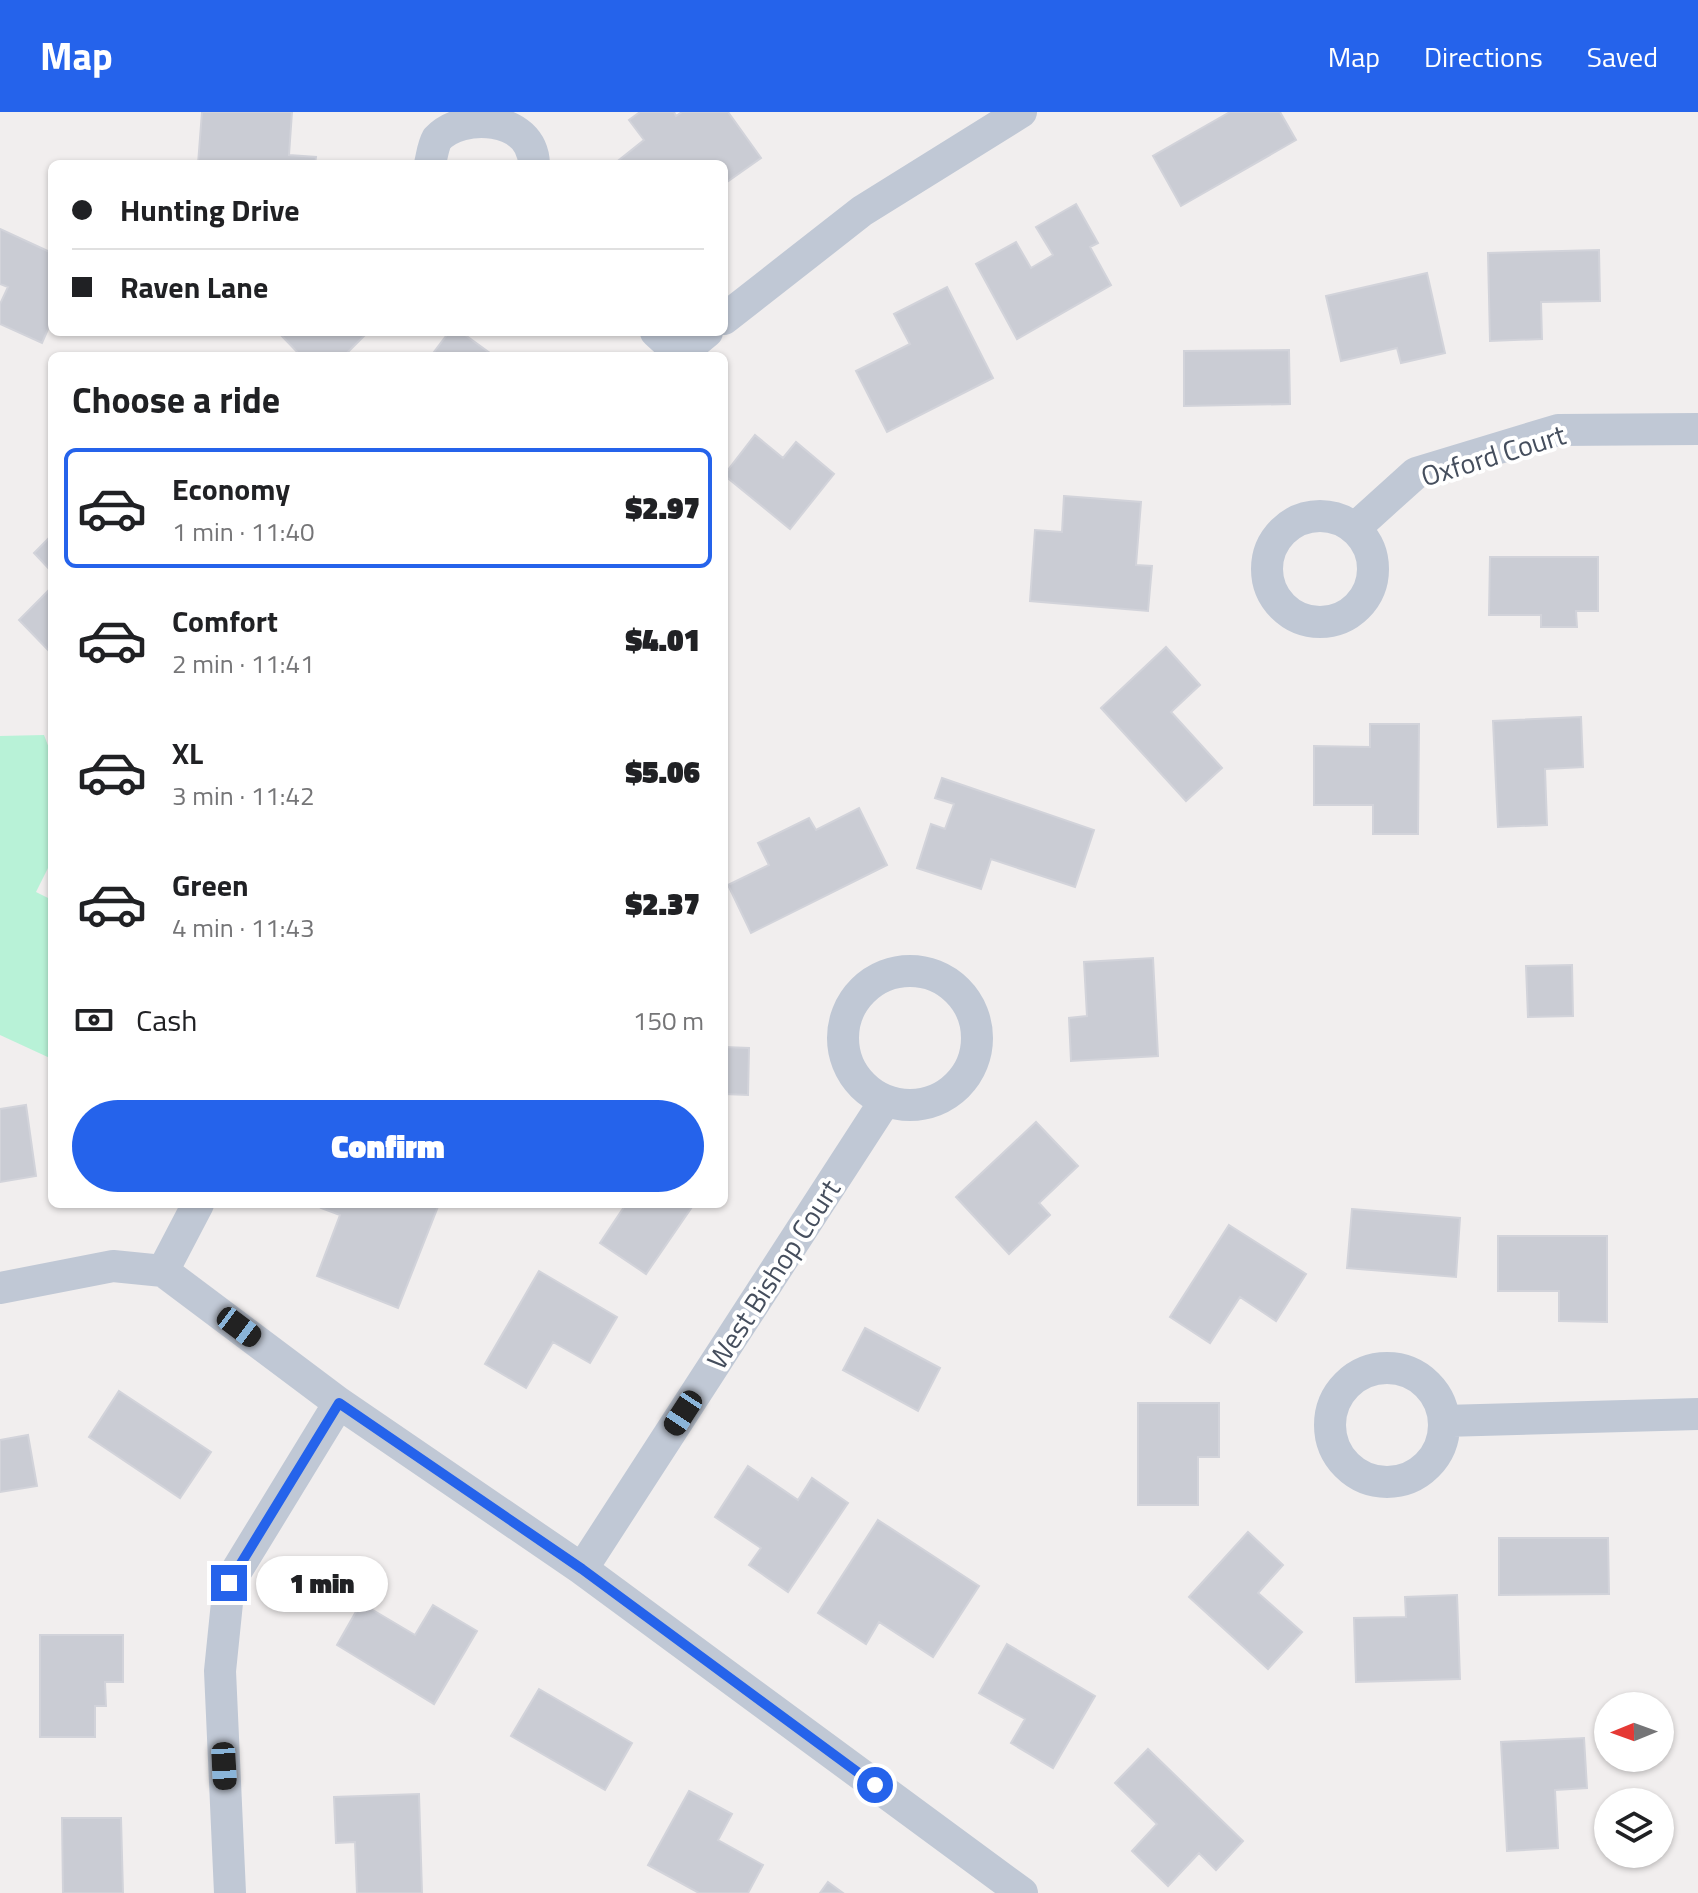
<!DOCTYPE html>
<meta charset="utf-8">
<style>
body{margin:0;font-family:"Titillium Web",sans-serif;background:#f6f6f6;color:#202124;height:100vh;display:flex;flex-direction:column;font-size:30px;white-space:nowrap}
*{box-sizing:border-box;margin:0}
p{font-size:26px;color:#757577}
.icon{flex:none;width:44px;height:44px;fill:none;stroke:currentColor;stroke-width:2;stroke-linecap:round;stroke-linejoin:round}
.map{position:relative;flex:1;overflow:hidden}
.drawer{position:absolute;left:48px;top:240px;width:680px;height:856px;display:flex;flex-direction:column;background:#fff;border-radius:12px;box-shadow:0 2px 6px #0004}
.drawer>*{flex:none}
.top-card{position:absolute;left:48px;top:48px;width:680px;height:176px;border-radius:12px;box-shadow:0 2px 6px #0004;display:grid;align-content:center;height:176px;padding:0 24px;background:#fff}
.needle{width:52px;rotate:269deg}
.tools{position:absolute;left:1594px;top:1580px;display:grid;gap:16px}
.tools a{display:grid;place-items:center;width:80px;height:80px;border-radius:50%;background:#fff;box-shadow:0 2px 6px #0004;font-size:40px}
.end{position:absolute;width:36px;height:36px;margin:-18px;border:10px solid #2563eb;background:#fff;box-shadow:0 0 0 4px #fff}
.from{border-radius:50%}
.bubble{position:absolute;height:56px;border-radius:28px;background:#fff;box-shadow:0 2px 6px #0004;font-size:26px;font-weight:800;line-height:56px;text-align:center}
.car{position:absolute;width:24px;height:48px;margin:-24px -12px;border-radius:10px;box-shadow:0 0 6px 2px #0007;background:linear-gradient(#222 24%,#8ab4d8 0 40%,#222 0 76%,#8ab4d8 0 86%,#222 0)}
.top-card b{display:flex;align-items:center;gap:28px;height:76px;font-size:30px}
.top-card b+b{border-top:2px solid #e0e0e0}
.top-card i{width:20px;height:20px;background:#202124}
ul{padding:0;list-style:none}
li{display:flex;align-items:center;gap:24px;height:120px;margin:0 16px 12px;padding:0 8px;border:4px solid transparent;border-radius:12px}
li div{flex:1}
li b{display:block;font-size:30px}
li em{font-style:normal;font-weight:800}
li.selected{border-color:#2563eb}
li>.icon{width:72px;height:72px;stroke-width:1.5}
h2{padding:0 24px;font-size:36px;line-height:96px}
.pay{display:flex;align-items:center;gap:20px;height:88px;padding:0 24px;font-size:30px}
.pay p{margin-inline-start:auto}
.cta{display:flex;gap:16px;margin-top:auto;padding:16px 24px}
.cta a{flex:1;height:92px;border-radius:48px;background:#2563eb;color:#fff;font-size:32px;font-weight:800;line-height:92px;text-align:center}
header{display:flex;align-items:center;gap:48px;box-sizing:border-box;height:112px;padding:0 40px;background:#2563eb;color:#fff}
header strong{font-size:38px}
nav{display:flex;gap:44px;margin-inline-start:auto;font-size:28px}
.map>svg:first-child{display:block}
.green{fill:#b8f2d7}
.building{fill:#caccd4;stroke:#d2d3da;stroke-width:2}
.lines{fill:none;stroke-linecap:round;stroke-linejoin:round}
.street{stroke:#c0c8d5;stroke-width:32}
.route{stroke:#2563eb;stroke-width:10}
.labels{text-anchor:middle;dominant-baseline:central;stroke-width:8;stroke-linejoin:round;paint-order:stroke}
.street-label{font-size:28px;fill:#454e5d;stroke:#fff}
</style>
<header>
<strong>Map</strong>
<nav><a>Map</a><a>Directions</a><a>Saved</a></nav>
</header>
<div class="map">
<svg width="1698" height="1781" viewBox="0 0 1698 1781">
<rect width="100%" height="100%" fill="#f1eeee"/>
<!-- green -->
<path class="green" d="M44,623l8,21v104l-16,32 16,8v159l-52,-24v-299z"/>
<!-- building -->
<path class="building" d="M202,0h90l-3,43 27,2 -1,7h-117z
M640,0h34l2,4 6,-4h46l33,46 -37,26v-20h-110l30,-24 -15,-20z
M1230,0h50l16,28 -115,66 -28,-50z
M1076,92l22,39 -8,4 21,38 -94,54 -41,-75 40,-22 15,26 22,-13 -17,-28z
M0,117l52,24v67l-10,23 -42,-19v-20l8,-17 -8,-3z
M1599,138l1,51 -59,1 1,37 -52,2 -2,-88z
M1427,161l18,80 -44,10 -4,-15 -56,13 -15,-65z
M947,175l46,91 -106,54 -31,-61 54,-27 -16,-30z
M278,220h90l-24,24h-43z
M449,220h12l33,24h-63z
M1289,238l1,54 -106,2v-55z
M755,323l28,23 13,-16 38,32 -44,55 -66,-54z
M1064,384l77,6 -5,63 16,1 -4,45 -118,-10 5,-71 27,2z
M52,423v37l-18,-19z
M1490,445h108v54h-22l1,16h-36v-12h-52z
M52,475v67l-33,-34z
M1166,535l34,38 -29,27 51,56 -36,33 -85,-93z
M1581,605l2,50 -38,2 2,56 -49,2 -5,-106z
M1370,612h49l-1,110h-45v-29h-59v-59l56,1z
M942,666l152,52 -19,57 -84,-28 -10,30 -64,-21 14,-44 14,5 9,-25 -19,-6z
M859,696l28,57 -136,68 -23,-48 41,-20 -11,-22 51,-25 7,12z
M1153,846l5,98 -87,5 -2,-43 18,-2 -3,-54z
M1572,853l1,51 -45,1 -2,-51z
M724,935l25,1 -1,47 -24,-1z
M26,993l10,71 -36,6v-73z
M1036,1010l42,44 -39,37 11,12 -41,39 -53,-57z
M323,1092h116l-41,104 -81,-32 23,-61 -19,-7z
M626,1092h68l-48,70 -46,-31z
M1352,1097l108,9 -4,59 -109,-9z
M1229,1113l77,49 -30,47 -36,-24 -30,46 -40,-26z
M1498,1124h109v86l-48,-1v-30h-61z
M539,1159l78,46 -27,46 -37,-21 -27,46 -41,-24z
M865,1216l75,40 -22,43 -75,-41z
M119,1279l92,61 -31,46 -91,-61z
M1138,1291h81v54h-21v48h-60z
M28,1323l9,51 -37,6v-52z
M748,1354l50,34 14,-22 36,25 -60,89 -39,-27 12,-17 -46,-31z
M878,1408l101,66 -46,71 -54,-35 -13,22 -48,-31z
M1248,1420l35,33 -25,28 44,39 -34,37 -79,-72z
M1499,1426h109l1,56 -110,1z
M1457,1483l3,84 -104,3 -2,-64 52,-1 -1,-20z
M361,1491l54,32 18,-30 44,26 -43,73 -97,-59z
M40,1523h83v47h-18l1,24h-11v31h-55z
M1007,1532l88,52 -42,72 -42,-25 14,-24 -46,-26z
M539,1577l93,54 -27,47 -94,-54z
M1584,1626l3,50 -32,2 3,58 -51,3 -6,-109z
M1148,1637l95,92 -27,29 -17,-17 -31,33 -36,-35 25,-27 -42,-41z
M689,1679l43,23 -14,26 45,25 -15,28h-49l-51,-28z
M419,1682l3,99h-65l-2,-51 -19,1 -2,-46z
M62,1706h59l2,75h-60z
M828,1770l15,11h-23z"/>
<g class="lines">
<!-- street -->
<path class="street" d="M430,52c2,-8 3,-18 7,-25 24,-27 95,-24 97,25
M724,207l138,-108 159,-99
M656,220l24,22
M678,244l29,-24
M1267 457a53 53 0 1 1 106 0a53 53 0 1 1-106 0Z
M1355,416l61,-55 142,-43 140,-1
M843 926a67 67 0 1 1 134 0a67 67 0 1 1-134 0Z
M163,1159l176,132 243,166 440,324
M0,1176l113,-22 50,5 35,-67
M1330 1313a57 57 0 1 1 114 0a57 57 0 1 1-114 0Z
M1444,1309l254,-7
M582,1457l303,-468
M230,1781l-10,-222 9,-88 110,-180"/>
</g>
<g class="lines">
<!-- route -->
<path class="route" d="M229,1471l110,-180 243,166 293,216"/>
</g>
<g class="labels">
<!-- street labels -->
<g class="street-label">
<text transform="translate(1493 343) rotate(-17)">Oxford Court</text>
<text transform="translate(773 1162) rotate(-57)">West Bishop Court</text>
</g>
</g>
</svg>
<div class="tools">
<a><svg class="needle" viewBox="-14 -14 28 28"><path d="M0-13l5 13h-10z" fill="#e53935"/><path d="M0 13l5-13h-10z" fill="#757577"/></svg></a>
<a><svg class="icon" aria-label="layers" viewBox="0 0 24 24"><path d="M12 4l9 5-9 5-9-5zM3 14l9 5 9-5"/></svg></a>
</div>
<i class="end from" style="left:875px;top:1673px"></i>
<i class="end" style="left:229px;top:1471px"></i>
<div class="bubble" style="left:256px;top:1444px;width:132px">1 min</div>
<i class="car" style="left:239px;top:1215px;rotate:127deg"></i>
<i class="car" style="left:683px;top:1301px;rotate:213deg"></i>
<i class="car" style="left:224px;top:1654px;rotate:177deg"></i>
<div class="top-card">
<b><i class="from"></i>Hunting Drive</b>
<b><i></i>Raven Lane</b>
</div>
<section class="drawer">
<h2>Choose a ride</h2>
<ul>
<li class="selected"><svg class="icon" aria-label="car" viewBox="0 0 24 24"><path d="M5 17H2v-5l4-1 3-4h7l3 4 3 1v5h-3M9 17h6M6 11h13"/><circle cx="7" cy="17" r="2"/><circle cx="17" cy="17" r="2"/></svg><div><b>Economy</b><p>1 min · 11:40</p></div><em>$2.97</em></li>
<li><svg class="icon" aria-label="car" viewBox="0 0 24 24"><path d="M5 17H2v-5l4-1 3-4h7l3 4 3 1v5h-3M9 17h6M6 11h13"/><circle cx="7" cy="17" r="2"/><circle cx="17" cy="17" r="2"/></svg><div><b>Comfort</b><p>2 min · 11:41</p></div><em>$4.01</em></li>
<li><svg class="icon" aria-label="car" viewBox="0 0 24 24"><path d="M5 17H2v-5l4-1 3-4h7l3 4 3 1v5h-3M9 17h6M6 11h13"/><circle cx="7" cy="17" r="2"/><circle cx="17" cy="17" r="2"/></svg><div><b>XL</b><p>3 min · 11:42</p></div><em>$5.06</em></li>
<li><svg class="icon" aria-label="car" viewBox="0 0 24 24"><path d="M5 17H2v-5l4-1 3-4h7l3 4 3 1v5h-3M9 17h6M6 11h13"/><circle cx="7" cy="17" r="2"/><circle cx="17" cy="17" r="2"/></svg><div><b>Green</b><p>4 min · 11:43</p></div><em>$2.37</em></li>
</ul>
<div class="pay"><svg class="icon" aria-label="cash" viewBox="0 0 24 24"><path d="M3 7h18v10H3z"/><circle cx="12" cy="12" r="2"/></svg>Cash<p>150 m</p></div>
<div class="cta"><a>Confirm</a></div>
</section>
</div>
